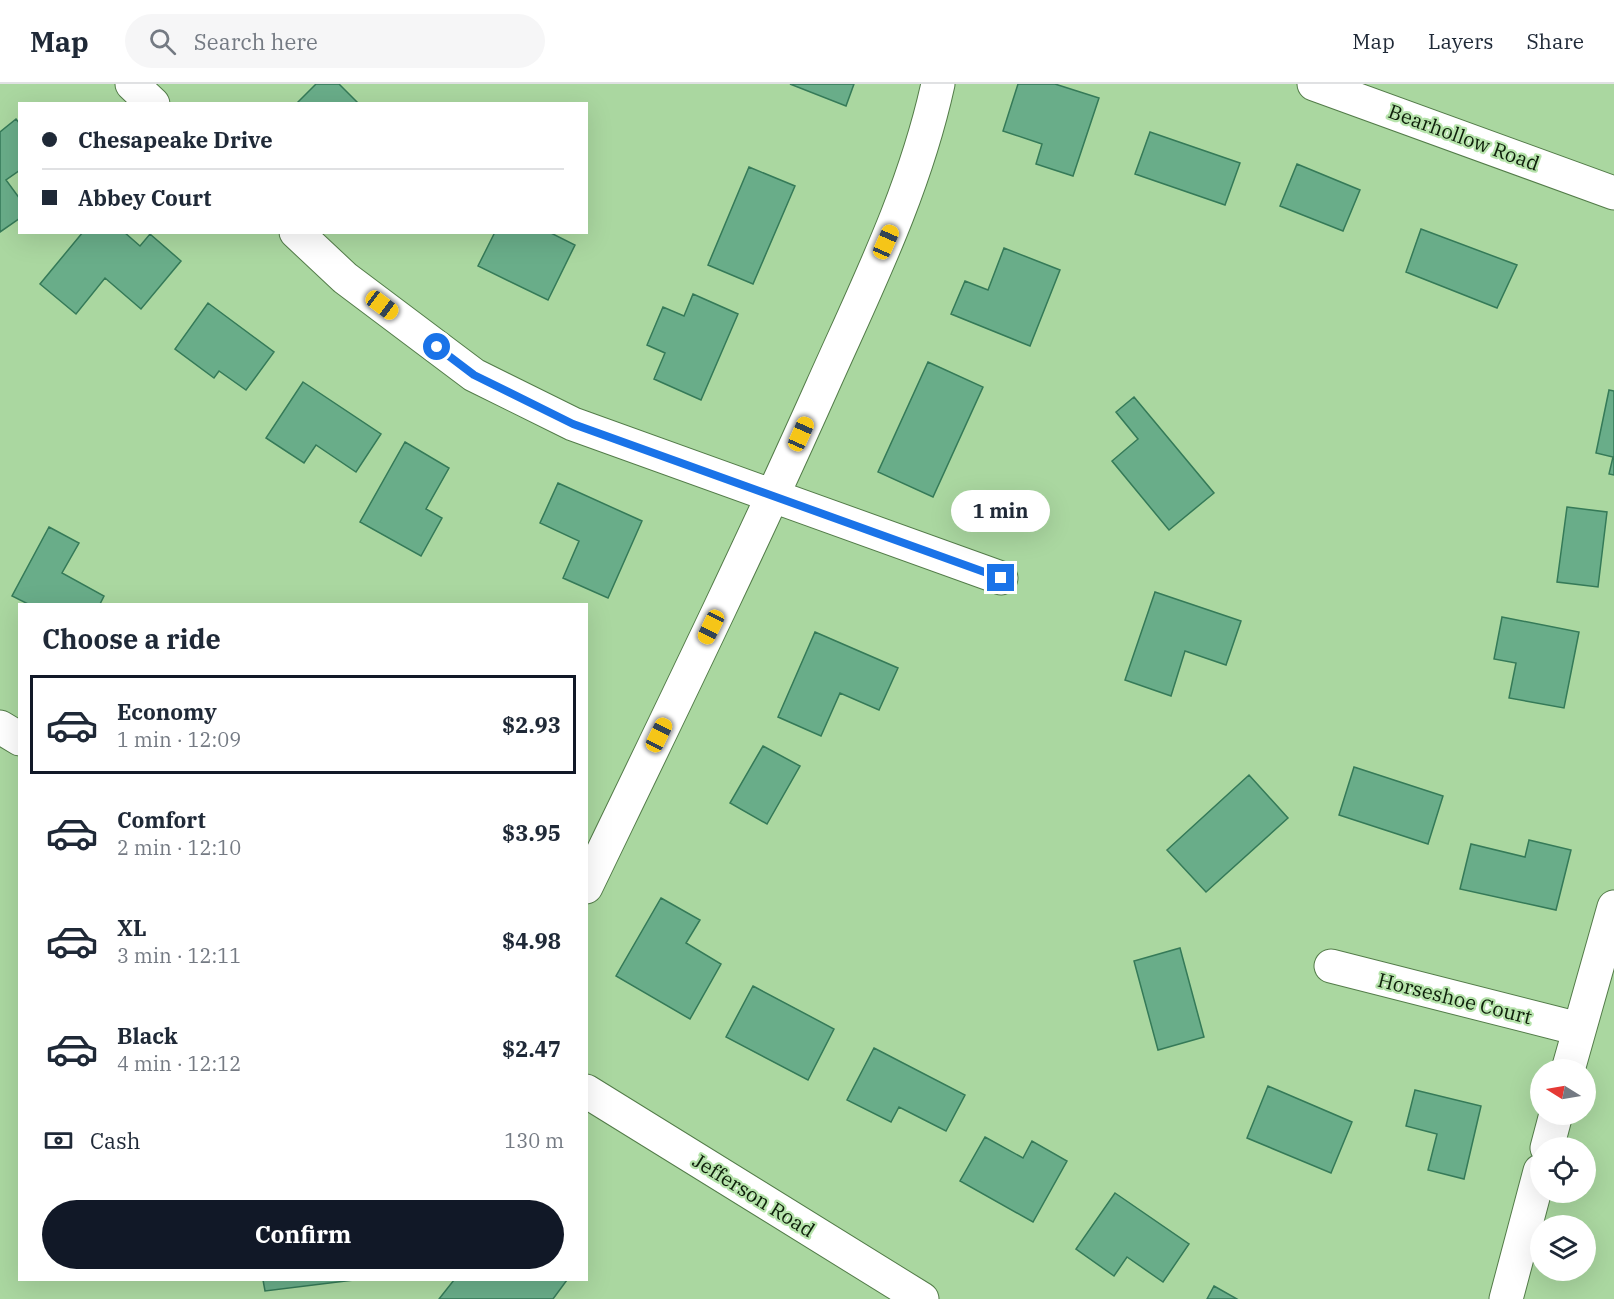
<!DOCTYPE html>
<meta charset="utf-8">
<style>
body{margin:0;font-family:"IBM Plex Serif",serif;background:#f6f6f7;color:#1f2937;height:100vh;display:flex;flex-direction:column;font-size:22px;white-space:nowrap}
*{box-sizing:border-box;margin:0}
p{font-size:20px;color:#747a83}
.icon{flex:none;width:33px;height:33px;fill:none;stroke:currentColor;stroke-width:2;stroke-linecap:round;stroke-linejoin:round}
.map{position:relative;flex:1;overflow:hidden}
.side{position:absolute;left:18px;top:519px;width:570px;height:678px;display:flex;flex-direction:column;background:#fff;border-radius:0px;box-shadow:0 6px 24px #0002}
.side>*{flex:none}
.hud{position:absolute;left:18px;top:18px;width:570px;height:132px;border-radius:0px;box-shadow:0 6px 24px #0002;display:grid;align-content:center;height:132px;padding:0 24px;background:#fff}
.needle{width:39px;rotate:281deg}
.fabs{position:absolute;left:1530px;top:975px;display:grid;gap:12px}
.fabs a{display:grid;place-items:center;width:66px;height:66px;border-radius:50%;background:#fff;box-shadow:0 6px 24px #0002;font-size:30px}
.end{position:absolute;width:27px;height:27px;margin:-14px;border:8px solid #1a73e8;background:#fff;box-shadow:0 0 0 3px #fff}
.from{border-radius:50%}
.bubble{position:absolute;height:42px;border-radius:21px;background:#fff;box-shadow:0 6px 24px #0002;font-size:20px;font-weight:700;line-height:42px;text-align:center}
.car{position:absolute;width:18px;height:36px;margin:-18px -9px;border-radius:8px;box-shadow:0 0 4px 2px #0007;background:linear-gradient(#f5c518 24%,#345 0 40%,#f5c518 0 76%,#345 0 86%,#f5c518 0)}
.hud b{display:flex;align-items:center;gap:21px;height:57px;font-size:22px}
.hud b+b{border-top:2px solid #e0e1e3}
.hud i{width:15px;height:15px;background:#1f2937}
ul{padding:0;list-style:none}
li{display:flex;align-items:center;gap:18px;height:99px;margin:0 12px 9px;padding:0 12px;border:3px solid transparent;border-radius:0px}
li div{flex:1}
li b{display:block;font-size:22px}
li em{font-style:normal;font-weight:700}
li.active{border-color:#111827}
li>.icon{width:54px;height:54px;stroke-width:1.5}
h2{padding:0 24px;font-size:27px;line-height:72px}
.pay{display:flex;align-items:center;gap:15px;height:66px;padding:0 24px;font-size:22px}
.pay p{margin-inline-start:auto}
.cta{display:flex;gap:12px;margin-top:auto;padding:12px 24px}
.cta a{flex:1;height:69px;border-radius:36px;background:#111827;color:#fff;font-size:24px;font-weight:700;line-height:69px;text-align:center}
header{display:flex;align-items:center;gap:36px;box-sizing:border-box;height:84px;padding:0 30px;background:#fff;border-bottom:2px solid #e0e1e3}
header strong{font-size:28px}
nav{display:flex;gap:33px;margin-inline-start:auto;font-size:21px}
.search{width:420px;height:54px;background:#f6f6f7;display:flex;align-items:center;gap:15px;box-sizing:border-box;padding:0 21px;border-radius:33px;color:#747a83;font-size:22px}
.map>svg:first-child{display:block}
.building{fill:#69ad89;stroke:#357a58;stroke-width:1.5}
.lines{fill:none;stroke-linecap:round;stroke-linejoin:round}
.minor-casing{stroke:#537c49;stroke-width:35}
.minor{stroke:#fff;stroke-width:33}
.route{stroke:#1a73e8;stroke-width:8}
.labels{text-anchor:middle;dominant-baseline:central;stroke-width:4.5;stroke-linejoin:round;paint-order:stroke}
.street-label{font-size:20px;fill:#0e1f0a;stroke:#b7e4ac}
</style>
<header>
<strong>Map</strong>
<div class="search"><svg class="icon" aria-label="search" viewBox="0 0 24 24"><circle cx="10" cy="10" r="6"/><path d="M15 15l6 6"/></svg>Search here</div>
<nav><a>Map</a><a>Layers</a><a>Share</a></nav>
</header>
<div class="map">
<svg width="1614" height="1215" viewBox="0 0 1614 1215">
<rect width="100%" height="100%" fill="#aad7a0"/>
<!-- building -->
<path class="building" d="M316,0h23l20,20h-63z
M790,0h64l-8,22z
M1018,0h37l44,14 -26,78 -37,-12 6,-20 -39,-13z
M16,35l4,5v46l-14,10 14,19v19l-20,14v-100z
M1150,48l90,31 -15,42 -90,-31z
M1297,80l63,26 -17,41 -63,-25z
M749,83l46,19 -42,98 -45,-19z
M1421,145l96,36 -20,43 -91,-36z
M83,148h41l16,14 10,-12 31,27 -40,48 -36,-31 -29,36 -36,-30z
M495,148h54l26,13 -27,55 -70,-34z
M1004,164l56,22 -30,76 -79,-32 14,-33 23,9z
M693,210l45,20 -37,86 -47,-21 11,-26 -18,-8 16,-38 21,9z
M208,219l66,49 -28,38 -27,-19 -5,7 -39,-29z
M928,278l55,25 -50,110 -55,-25z
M303,298l78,52 -25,38 -40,-27 -12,18 -38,-25z
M1609,306l5,1v84l-5,-1 4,-17 -17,-4z
M1134,313l80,96 -45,37 -57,-69 26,-22 -22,-27z
M405,358l44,26 -23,41 16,9 -21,38 -61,-34z
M558,399l84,38 -34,77 -45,-20 16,-37 -39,-18z
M1567,423l40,5 -9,75 -41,-5z
M49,443l30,16 -17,30 42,23 -4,8h-72l-16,-8z
M1155,508l86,29 -15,44 -41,-14 -14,45 -46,-16z
M1502,533l77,15 -15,76 -55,-10 7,-35 -22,-4z
M815,548l83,36 -19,42 -39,-17 -19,43 -43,-19z
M763,662l37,20 -33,58 -37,-21z
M1354,683l89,29 -15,48 -89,-29z
M1249,691l39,43 -82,74 -39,-42z
M1529,756l42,10 -15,60 -96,-21 11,-45 54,13z
M661,814l39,22 -14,23 35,21 -31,55 -74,-43z
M1180,864l24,89 -46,13 -24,-89z
M753,902l81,43 -26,51 -82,-43z
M874,964l91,47 -19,36 -47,-24 -8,15 -44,-22z
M1268,1002l84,36 -21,51 -84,-35z
M1415,1006l66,16 -17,73 -36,-9 9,-36 -31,-8z
M985,1053l38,21 9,-17 35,20 -34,61 -73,-41z
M1115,1109l74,51 -26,38 -36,-25 -13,19 -38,-27z
M263,1196h91l-89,11z
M454,1196h113l-14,19h-114z
M1214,1202l23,13h-30z"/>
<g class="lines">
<defs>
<path id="minor" d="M132,0l21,20
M1314,0l300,109
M296,148l49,46 129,97 99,49 428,154
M0,643l20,12
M586,803c80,-166 161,-332 236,-500 45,-101 92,-194 116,-303
M1331,882l248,63
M1568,986l46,-163
M586,1007l336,208
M1547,1064l9,-34
M1506,1215l34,-128"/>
</defs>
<!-- minor casing -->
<use href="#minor" class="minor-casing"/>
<!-- minor -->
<use href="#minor" class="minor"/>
</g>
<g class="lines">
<!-- route -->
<path class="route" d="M437,263l37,28 99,49 428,154"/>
</g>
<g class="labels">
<!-- street labels -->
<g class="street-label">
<text transform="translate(1464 53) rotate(20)">Bearhollow Road</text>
<text transform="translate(1455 914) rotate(14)">Horseshoe Court</text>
<text transform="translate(754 1111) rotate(32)">Jefferson Road</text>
</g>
</g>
</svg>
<div class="fabs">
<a><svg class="needle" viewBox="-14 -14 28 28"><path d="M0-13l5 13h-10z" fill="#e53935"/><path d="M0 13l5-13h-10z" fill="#747a83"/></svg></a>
<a><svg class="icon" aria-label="locate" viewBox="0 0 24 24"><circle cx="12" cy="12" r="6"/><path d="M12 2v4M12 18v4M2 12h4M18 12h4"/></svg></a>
<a><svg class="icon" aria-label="layers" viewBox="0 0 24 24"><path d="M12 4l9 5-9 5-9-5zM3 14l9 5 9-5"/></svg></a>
</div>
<i class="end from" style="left:437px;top:263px"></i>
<i class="end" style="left:1001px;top:494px"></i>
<div class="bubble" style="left:951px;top:406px;width:99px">1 min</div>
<i class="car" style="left:886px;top:158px;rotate:24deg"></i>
<i class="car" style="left:382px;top:221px;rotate:127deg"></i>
<i class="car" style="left:801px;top:350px;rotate:24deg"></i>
<i class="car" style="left:711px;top:543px;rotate:206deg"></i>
<i class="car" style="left:659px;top:651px;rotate:26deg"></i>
<div class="hud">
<b><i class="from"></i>Chesapeake Drive</b>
<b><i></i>Abbey Court</b>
</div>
<section class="side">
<h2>Choose a ride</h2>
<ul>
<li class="active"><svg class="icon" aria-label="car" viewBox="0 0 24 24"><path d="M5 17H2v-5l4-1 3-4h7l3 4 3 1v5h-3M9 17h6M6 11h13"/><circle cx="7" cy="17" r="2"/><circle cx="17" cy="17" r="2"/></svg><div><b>Economy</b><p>1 min · 12:09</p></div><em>$2.93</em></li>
<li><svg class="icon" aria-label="car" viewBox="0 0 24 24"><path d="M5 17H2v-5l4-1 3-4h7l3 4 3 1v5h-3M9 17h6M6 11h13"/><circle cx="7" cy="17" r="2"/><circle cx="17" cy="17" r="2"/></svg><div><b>Comfort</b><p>2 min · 12:10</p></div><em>$3.95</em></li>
<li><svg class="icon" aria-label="car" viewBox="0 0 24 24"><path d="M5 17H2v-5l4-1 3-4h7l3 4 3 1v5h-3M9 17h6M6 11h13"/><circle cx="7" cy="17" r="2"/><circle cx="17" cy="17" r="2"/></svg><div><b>XL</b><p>3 min · 12:11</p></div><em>$4.98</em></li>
<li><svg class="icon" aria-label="car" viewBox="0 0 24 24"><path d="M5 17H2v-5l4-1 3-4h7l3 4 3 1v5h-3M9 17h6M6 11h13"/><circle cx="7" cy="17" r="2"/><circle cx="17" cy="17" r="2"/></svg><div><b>Black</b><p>4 min · 12:12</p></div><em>$2.47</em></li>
</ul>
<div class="pay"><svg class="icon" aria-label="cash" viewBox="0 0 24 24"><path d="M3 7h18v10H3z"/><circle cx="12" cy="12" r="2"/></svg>Cash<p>130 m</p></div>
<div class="cta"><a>Confirm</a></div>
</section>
</div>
